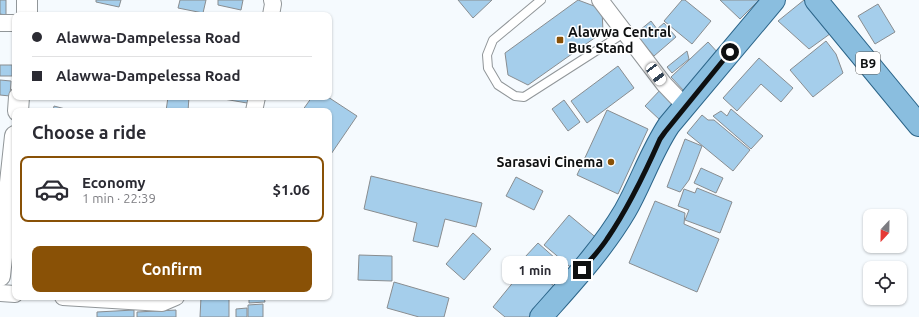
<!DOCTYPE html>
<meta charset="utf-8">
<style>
body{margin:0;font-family:Ubuntu,sans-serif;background:#f2f2f3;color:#2b2b33;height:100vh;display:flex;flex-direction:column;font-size:15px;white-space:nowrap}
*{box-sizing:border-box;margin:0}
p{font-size:13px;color:#7c7c81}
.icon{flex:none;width:22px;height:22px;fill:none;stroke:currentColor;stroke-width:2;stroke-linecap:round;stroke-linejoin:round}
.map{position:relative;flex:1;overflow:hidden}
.sheet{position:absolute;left:12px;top:108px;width:320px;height:192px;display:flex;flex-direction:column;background:#fff;border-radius:8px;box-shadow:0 1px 3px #0004}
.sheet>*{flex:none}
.top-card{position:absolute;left:12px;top:12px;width:320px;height:88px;border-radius:8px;box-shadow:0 1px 3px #0004;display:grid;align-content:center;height:88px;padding:0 20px;background:#fff}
.needle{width:26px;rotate:202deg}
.controls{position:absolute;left:863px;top:209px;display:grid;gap:8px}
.controls a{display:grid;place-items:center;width:44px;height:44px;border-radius:8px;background:#fff;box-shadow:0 1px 3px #0004;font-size:20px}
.end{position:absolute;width:18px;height:18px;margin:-9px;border:5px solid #0e1011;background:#fff;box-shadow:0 0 0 2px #fff}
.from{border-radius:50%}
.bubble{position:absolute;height:28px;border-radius:8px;background:#fff;box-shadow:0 1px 3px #0004;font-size:13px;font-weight:600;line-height:28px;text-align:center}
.car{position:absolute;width:12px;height:24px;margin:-12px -6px;border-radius:5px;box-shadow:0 0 3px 1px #0007;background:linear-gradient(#fff 24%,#345 0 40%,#fff 0 76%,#345 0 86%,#fff 0)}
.top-card b{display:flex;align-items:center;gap:14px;height:38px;font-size:15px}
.top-card b+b{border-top:1px solid #e1e1e2}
.top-card i{width:10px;height:10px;background:#2b2b33}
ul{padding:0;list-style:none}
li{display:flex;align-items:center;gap:12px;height:66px;margin:0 8px 6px;padding:0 12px;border:2px solid transparent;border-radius:8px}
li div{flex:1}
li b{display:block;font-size:15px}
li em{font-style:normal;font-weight:600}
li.on{border-color:#895106}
li>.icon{width:36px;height:36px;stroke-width:1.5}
h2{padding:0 20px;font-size:18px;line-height:48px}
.action{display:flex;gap:8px;margin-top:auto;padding:8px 20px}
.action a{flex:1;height:46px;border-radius:8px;background:#895106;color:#fff;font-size:16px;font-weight:600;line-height:46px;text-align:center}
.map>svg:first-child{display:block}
.building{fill:#a5ceeb;stroke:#898d90}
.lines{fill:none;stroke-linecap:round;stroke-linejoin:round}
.service-casing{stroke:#919699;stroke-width:10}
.minor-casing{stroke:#919699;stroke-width:18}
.tertiary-casing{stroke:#919699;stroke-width:22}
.primary-casing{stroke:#2c6589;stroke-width:24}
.service{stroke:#fff;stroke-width:8}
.minor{stroke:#fff;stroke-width:16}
.tertiary{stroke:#fff;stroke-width:20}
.primary{stroke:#8abedf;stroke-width:22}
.route{stroke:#0e1011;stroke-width:5}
.poi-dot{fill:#895106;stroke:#fff;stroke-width:1.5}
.labels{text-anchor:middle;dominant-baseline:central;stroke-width:3;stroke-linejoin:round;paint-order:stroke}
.shield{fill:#fff;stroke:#565858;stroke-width:1}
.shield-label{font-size:13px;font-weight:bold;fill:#0e1011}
.poi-label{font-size:14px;font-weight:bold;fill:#0e1011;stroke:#fff;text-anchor:start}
</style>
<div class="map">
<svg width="919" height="317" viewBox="0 0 919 317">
<rect width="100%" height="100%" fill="#f5fafe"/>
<!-- building -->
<path class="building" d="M0,0h6v15l-6,-1z
M96,0h25l-2,7 -23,-5z
M180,0h26l-3,13 -25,-5z
M218,0h25l-2,10 -23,-5z
M458,0h34l-19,18z
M578,0l24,9 1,23 -75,53 -20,-10 -3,-22z
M682,0h3l26,21 -19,23 -28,-23z
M720,0h39l-19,19z
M804,0h3l27,31 -25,18 -31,-28z
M878,4l17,28 -20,12 -17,-28z
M651,21l6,8 7,-6 12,14 -22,19 -19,-22z
M826,41l10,13 7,19 -30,24 -23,-27z
M708,42l13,14 -37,35 -13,-14z
M687,51l2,8 -17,14 -5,-6z
M759,58l34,30 -12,14 -20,-18 -24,27 -14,-13z
M0,65h12v11h-12z
M618,66l16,22 -47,35 -16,-22z
M0,80l11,1 -1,15 -10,-1z
M662,88l15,14 -17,18 -15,-14z
M168,97h21l-1,14h-22z
M212,97h37l-2,6z
M312,97h16l29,19 -28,41v-46h-27z
M564,100l16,22 -12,9 -16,-22z
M54,106l19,5h-20z
M731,109l32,27 -12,13 -38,-33 8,-5 6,5z
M607,110l41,19 -30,65 -41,-19z
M702,115l6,5h6l36,30 -17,21 -46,-38z
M685,139l17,7 -13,34 -9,12 -13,-5z
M701,168l22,10 -7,15 -22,-10z
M371,176l111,27 -6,24 -31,-8 -7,28 -25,-6 4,-18 -53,-14z
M516,177l27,14 -9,19 -28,-14z
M697,188l35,14 -12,31 -35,-13 4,-10 -11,-4 6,-17 11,4z
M655,201l30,12 -1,11 35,15 -22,53 -68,-29z
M569,215l30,25 -25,30 -30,-25z
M473,233l18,16 -27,31 -18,-16z
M538,243l26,23 -13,14 -26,-23z
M359,255l33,1v25l-34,-1z
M528,264l26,22 -25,31h-24l-12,-10z
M394,282l55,16 -5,19h-25l-32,-9z
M201,297h28v20h-29z
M249,297h15l1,5 -16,1z
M263,304v13h-15v-12z
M247,308v9h-11v-8z
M134,310v7h-37v-5z
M176,310v7h-39v-5z"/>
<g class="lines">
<defs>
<path id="service" d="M541,0l-48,40 -6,15 1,13 10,17 17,11 9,1 100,-64"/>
<path id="minor" d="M600,0l64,84 21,22
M271,15l2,-11 -1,-4
M0,23h15
M254,111l3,-14
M0,293l15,1
M63,297l99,6 14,-6"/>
<path id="tertiary" d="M27,15v-15
M18,111l1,-14
M0,276l15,-140"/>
<path id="primary" d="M816,0l103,125
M541,317c30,-34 61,-67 84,-106 16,-28 26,-59 44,-86l105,-125"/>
</defs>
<!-- service casing -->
<use href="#service" class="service-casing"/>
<!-- minor casing -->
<use href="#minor" class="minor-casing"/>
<!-- tertiary casing -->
<use href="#tertiary" class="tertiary-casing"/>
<!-- primary casing -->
<use href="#primary" class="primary-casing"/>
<!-- service -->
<use href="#service" class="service"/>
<!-- minor -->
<use href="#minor" class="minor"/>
<!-- tertiary -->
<use href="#tertiary" class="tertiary"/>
<!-- primary -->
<use href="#primary" class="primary"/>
</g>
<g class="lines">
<!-- route -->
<path class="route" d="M582,270c8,-10 18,-20 25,-31 22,-32 38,-66 53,-100l5,-7 65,-80"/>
</g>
<!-- markers -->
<g class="poi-dot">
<rect x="556" y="36" width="8" height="8" rx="2"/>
<circle cx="611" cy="162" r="4"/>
</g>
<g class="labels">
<!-- shield labels -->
<rect class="shield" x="856" y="52" width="24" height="22" rx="3"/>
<g class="shield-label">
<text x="868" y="63">B9</text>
</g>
<!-- poi labels -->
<g class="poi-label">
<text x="568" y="32">Alawwa Central<tspan x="568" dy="16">Bus Stand</tspan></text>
<text x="603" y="162" text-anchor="end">Sarasavi Cinema</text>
</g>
</g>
</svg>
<div class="controls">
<a><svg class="needle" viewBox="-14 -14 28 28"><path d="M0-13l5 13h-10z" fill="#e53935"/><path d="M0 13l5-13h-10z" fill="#7c7c81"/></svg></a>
<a><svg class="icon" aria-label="locate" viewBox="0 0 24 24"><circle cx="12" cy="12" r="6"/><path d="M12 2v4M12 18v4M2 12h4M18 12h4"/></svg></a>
</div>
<i class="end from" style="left:730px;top:52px"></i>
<i class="end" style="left:582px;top:270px"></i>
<div class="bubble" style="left:502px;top:256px;width:66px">1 min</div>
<i class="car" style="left:656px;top:74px;rotate:143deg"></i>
<div class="top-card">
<b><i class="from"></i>Alawwa-Dampelessa Road</b>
<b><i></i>Alawwa-Dampelessa Road</b>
</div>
<section class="sheet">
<h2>Choose a ride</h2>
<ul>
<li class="on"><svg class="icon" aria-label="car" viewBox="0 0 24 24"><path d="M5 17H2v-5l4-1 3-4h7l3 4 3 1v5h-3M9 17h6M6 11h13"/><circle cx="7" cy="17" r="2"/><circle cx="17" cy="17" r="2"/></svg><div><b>Economy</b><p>1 min · 22:39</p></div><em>$1.06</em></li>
</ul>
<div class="action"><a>Confirm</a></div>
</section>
</div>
